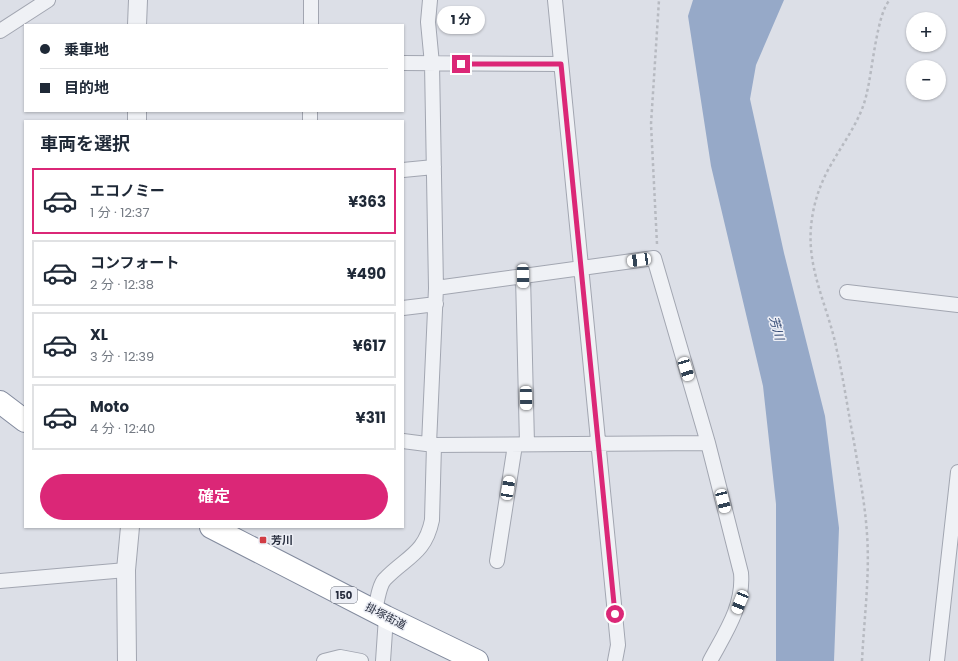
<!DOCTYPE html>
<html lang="ja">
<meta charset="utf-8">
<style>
body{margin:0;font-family:Poppins,"Noto Sans JP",sans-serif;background:#f6f6f7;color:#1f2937;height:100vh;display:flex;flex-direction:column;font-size:15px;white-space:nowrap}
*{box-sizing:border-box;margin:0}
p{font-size:13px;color:#747a83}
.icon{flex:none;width:22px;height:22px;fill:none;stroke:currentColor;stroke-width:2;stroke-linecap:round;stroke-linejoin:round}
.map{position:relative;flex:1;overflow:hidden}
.drawer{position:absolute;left:24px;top:120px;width:380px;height:408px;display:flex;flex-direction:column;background:#fff;border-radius:0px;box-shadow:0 1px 3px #0004}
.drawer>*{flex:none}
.guide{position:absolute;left:24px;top:24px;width:380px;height:88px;border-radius:0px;box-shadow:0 1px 3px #0004;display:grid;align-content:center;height:88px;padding:0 16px;background:#fff}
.buttons{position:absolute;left:906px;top:12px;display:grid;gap:8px}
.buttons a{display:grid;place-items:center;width:40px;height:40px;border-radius:50%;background:#fff;box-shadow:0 1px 3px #0004;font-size:20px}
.end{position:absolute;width:18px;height:18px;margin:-9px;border:5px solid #db2777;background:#fff;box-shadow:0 0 0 2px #fff}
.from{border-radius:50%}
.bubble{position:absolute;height:28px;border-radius:14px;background:#fff;box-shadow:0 1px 3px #0004;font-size:13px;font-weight:700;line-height:28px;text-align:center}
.car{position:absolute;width:12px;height:24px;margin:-12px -6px;border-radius:5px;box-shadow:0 0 3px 1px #0007;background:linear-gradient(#fff 24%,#345 0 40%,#fff 0 76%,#345 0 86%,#fff 0)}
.guide b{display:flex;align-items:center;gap:14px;height:38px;font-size:15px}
.guide b+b{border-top:1px solid #e0e1e3}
.guide i{width:10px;height:10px;background:#1f2937}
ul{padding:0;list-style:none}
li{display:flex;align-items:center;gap:12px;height:66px;margin:0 8px 6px;padding:0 8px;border:2px solid #e0e1e3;border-radius:0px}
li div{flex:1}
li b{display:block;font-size:15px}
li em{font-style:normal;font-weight:700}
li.active{border-color:#db2777}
li>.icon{width:36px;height:36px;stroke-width:1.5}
h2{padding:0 16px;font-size:18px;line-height:48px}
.action{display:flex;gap:8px;margin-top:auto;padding:8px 16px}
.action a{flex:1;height:46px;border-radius:24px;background:#db2777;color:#fff;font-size:16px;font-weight:700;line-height:46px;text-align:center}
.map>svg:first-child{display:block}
.water{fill:#96a9c8}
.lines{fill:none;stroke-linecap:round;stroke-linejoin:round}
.minor-casing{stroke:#a2a6b1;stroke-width:16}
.tertiary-casing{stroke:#a2a6b1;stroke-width:20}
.trunk-casing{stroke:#838b9e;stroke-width:24}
.path{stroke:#b7bac1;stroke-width:2.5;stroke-dasharray:3 3;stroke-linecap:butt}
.minor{stroke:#eff1f5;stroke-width:14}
.tertiary{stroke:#eff1f5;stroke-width:18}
.trunk{stroke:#fff;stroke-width:22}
.route{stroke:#db2777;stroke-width:5}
.poi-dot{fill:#d13c44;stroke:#eceef5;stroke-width:1.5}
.labels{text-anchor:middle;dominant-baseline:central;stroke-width:3;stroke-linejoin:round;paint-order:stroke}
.shield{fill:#eceef5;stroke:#616674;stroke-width:1}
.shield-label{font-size:10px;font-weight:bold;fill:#262c3d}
.poi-label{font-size:11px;font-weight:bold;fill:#262c3d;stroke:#eceef5;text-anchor:start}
.street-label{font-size:11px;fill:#262c3d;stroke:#eceef5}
.water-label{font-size:12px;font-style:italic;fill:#2f4672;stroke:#eceef5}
</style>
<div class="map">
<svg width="958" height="661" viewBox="0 0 958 661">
<rect width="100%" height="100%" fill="#dcdfe7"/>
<!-- water -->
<path class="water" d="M693,0h91l-28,65 -6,34 34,154 41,163 14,112 -5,133h-58v-157l-13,-118 -52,-220 -23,-150z"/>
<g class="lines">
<defs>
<path id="minor" d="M311,0v25
M430,0l-2,22 4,42 4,224 218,-30 54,185 33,130c3,33 -16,60 -31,88
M555,0l63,645 -3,16
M0,31l48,-31
M403,63l158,1
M310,121v-10
M403,170l31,-3
M523,276l4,168
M847,292l111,13
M403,308l33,-4
M403,441l31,4 274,-2
M429,444l7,-156
M497,561l18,-116
M0,581l126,-11
M375,611c2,-9 4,-26 10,-32 21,-22 40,-25 47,-59l2,-75
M324,661l16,-4 21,4
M383,661l3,-44
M937,661l21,-189"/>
<path id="tertiary" d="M137,25l1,-25
M137,111v10
M127,661l-1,-91 4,-43"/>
<path id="trunk" d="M0,402l25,19
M211,527l175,90 91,44"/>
</defs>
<!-- minor casing -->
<use href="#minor" class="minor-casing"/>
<!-- tertiary casing -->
<use href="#tertiary" class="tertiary-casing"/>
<!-- trunk casing -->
<use href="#trunk" class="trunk-casing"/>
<!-- path -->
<path class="path" d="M657,244l-6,-120 8,-124
M862,661c2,-42 8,-85 5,-127 -2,-31 -8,-61 -13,-92 -6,-30 -10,-61 -17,-91 -8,-42 -30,-80 -26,-124 2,-23 9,-44 21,-64 13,-23 30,-45 35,-71 5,-19 10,-80 23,-92"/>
<!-- minor -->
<use href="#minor" class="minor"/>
<!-- tertiary -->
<use href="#tertiary" class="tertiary"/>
<!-- trunk -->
<use href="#trunk" class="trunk"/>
</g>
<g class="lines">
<!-- route -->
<path class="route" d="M461,64h100l54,550"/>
</g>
<!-- markers -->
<rect class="poi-dot" x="259" y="536" width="8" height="8" rx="2"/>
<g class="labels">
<!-- shield labels -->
<rect class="shield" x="331" y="587" width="26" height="16" rx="3"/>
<g class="shield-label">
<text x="344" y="595">150</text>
</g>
<!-- poi labels -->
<g class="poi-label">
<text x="271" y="540">芳川</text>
</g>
<!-- street labels -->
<g class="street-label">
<text transform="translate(386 616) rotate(27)">掛塚街道</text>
</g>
<!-- water labels -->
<g class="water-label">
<text transform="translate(777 328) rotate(75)">芳川</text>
</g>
</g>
</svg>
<div class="buttons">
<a>+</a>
<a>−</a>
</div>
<i class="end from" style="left:615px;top:614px"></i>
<i class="end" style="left:461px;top:64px"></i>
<div class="bubble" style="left:437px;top:6px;width:48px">1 分</div>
<i class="car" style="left:639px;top:260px;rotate:262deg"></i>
<i class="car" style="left:523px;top:276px;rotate:179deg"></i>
<i class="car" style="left:686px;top:369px;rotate:163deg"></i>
<i class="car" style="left:526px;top:398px;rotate:179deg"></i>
<i class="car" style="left:508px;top:488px;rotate:9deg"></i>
<i class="car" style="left:723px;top:501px;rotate:166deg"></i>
<i class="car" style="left:740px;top:602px;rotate:202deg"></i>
<div class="guide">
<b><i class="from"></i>乗車地</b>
<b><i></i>目的地</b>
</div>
<section class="drawer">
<h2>車両を選択</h2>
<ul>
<li class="active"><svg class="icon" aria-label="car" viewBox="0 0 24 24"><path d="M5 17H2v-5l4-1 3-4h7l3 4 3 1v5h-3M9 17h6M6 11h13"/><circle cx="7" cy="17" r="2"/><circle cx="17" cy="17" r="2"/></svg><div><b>エコノミー</b><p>1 分 · 12:37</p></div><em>¥363</em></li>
<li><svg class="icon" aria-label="car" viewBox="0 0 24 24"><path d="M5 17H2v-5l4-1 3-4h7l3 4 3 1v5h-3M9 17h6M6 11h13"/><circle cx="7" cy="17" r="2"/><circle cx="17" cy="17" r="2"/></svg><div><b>コンフォート</b><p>2 分 · 12:38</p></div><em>¥490</em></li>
<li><svg class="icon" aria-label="car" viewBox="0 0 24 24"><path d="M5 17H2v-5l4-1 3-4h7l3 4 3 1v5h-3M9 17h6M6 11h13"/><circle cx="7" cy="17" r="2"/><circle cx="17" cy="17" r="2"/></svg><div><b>XL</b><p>3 分 · 12:39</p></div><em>¥617</em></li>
<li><svg class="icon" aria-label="car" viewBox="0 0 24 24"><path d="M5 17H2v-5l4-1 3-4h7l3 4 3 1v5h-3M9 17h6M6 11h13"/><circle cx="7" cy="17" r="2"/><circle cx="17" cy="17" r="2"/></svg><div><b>Moto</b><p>4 分 · 12:40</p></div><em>¥311</em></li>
</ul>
<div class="action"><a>確定</a></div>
</section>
</div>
